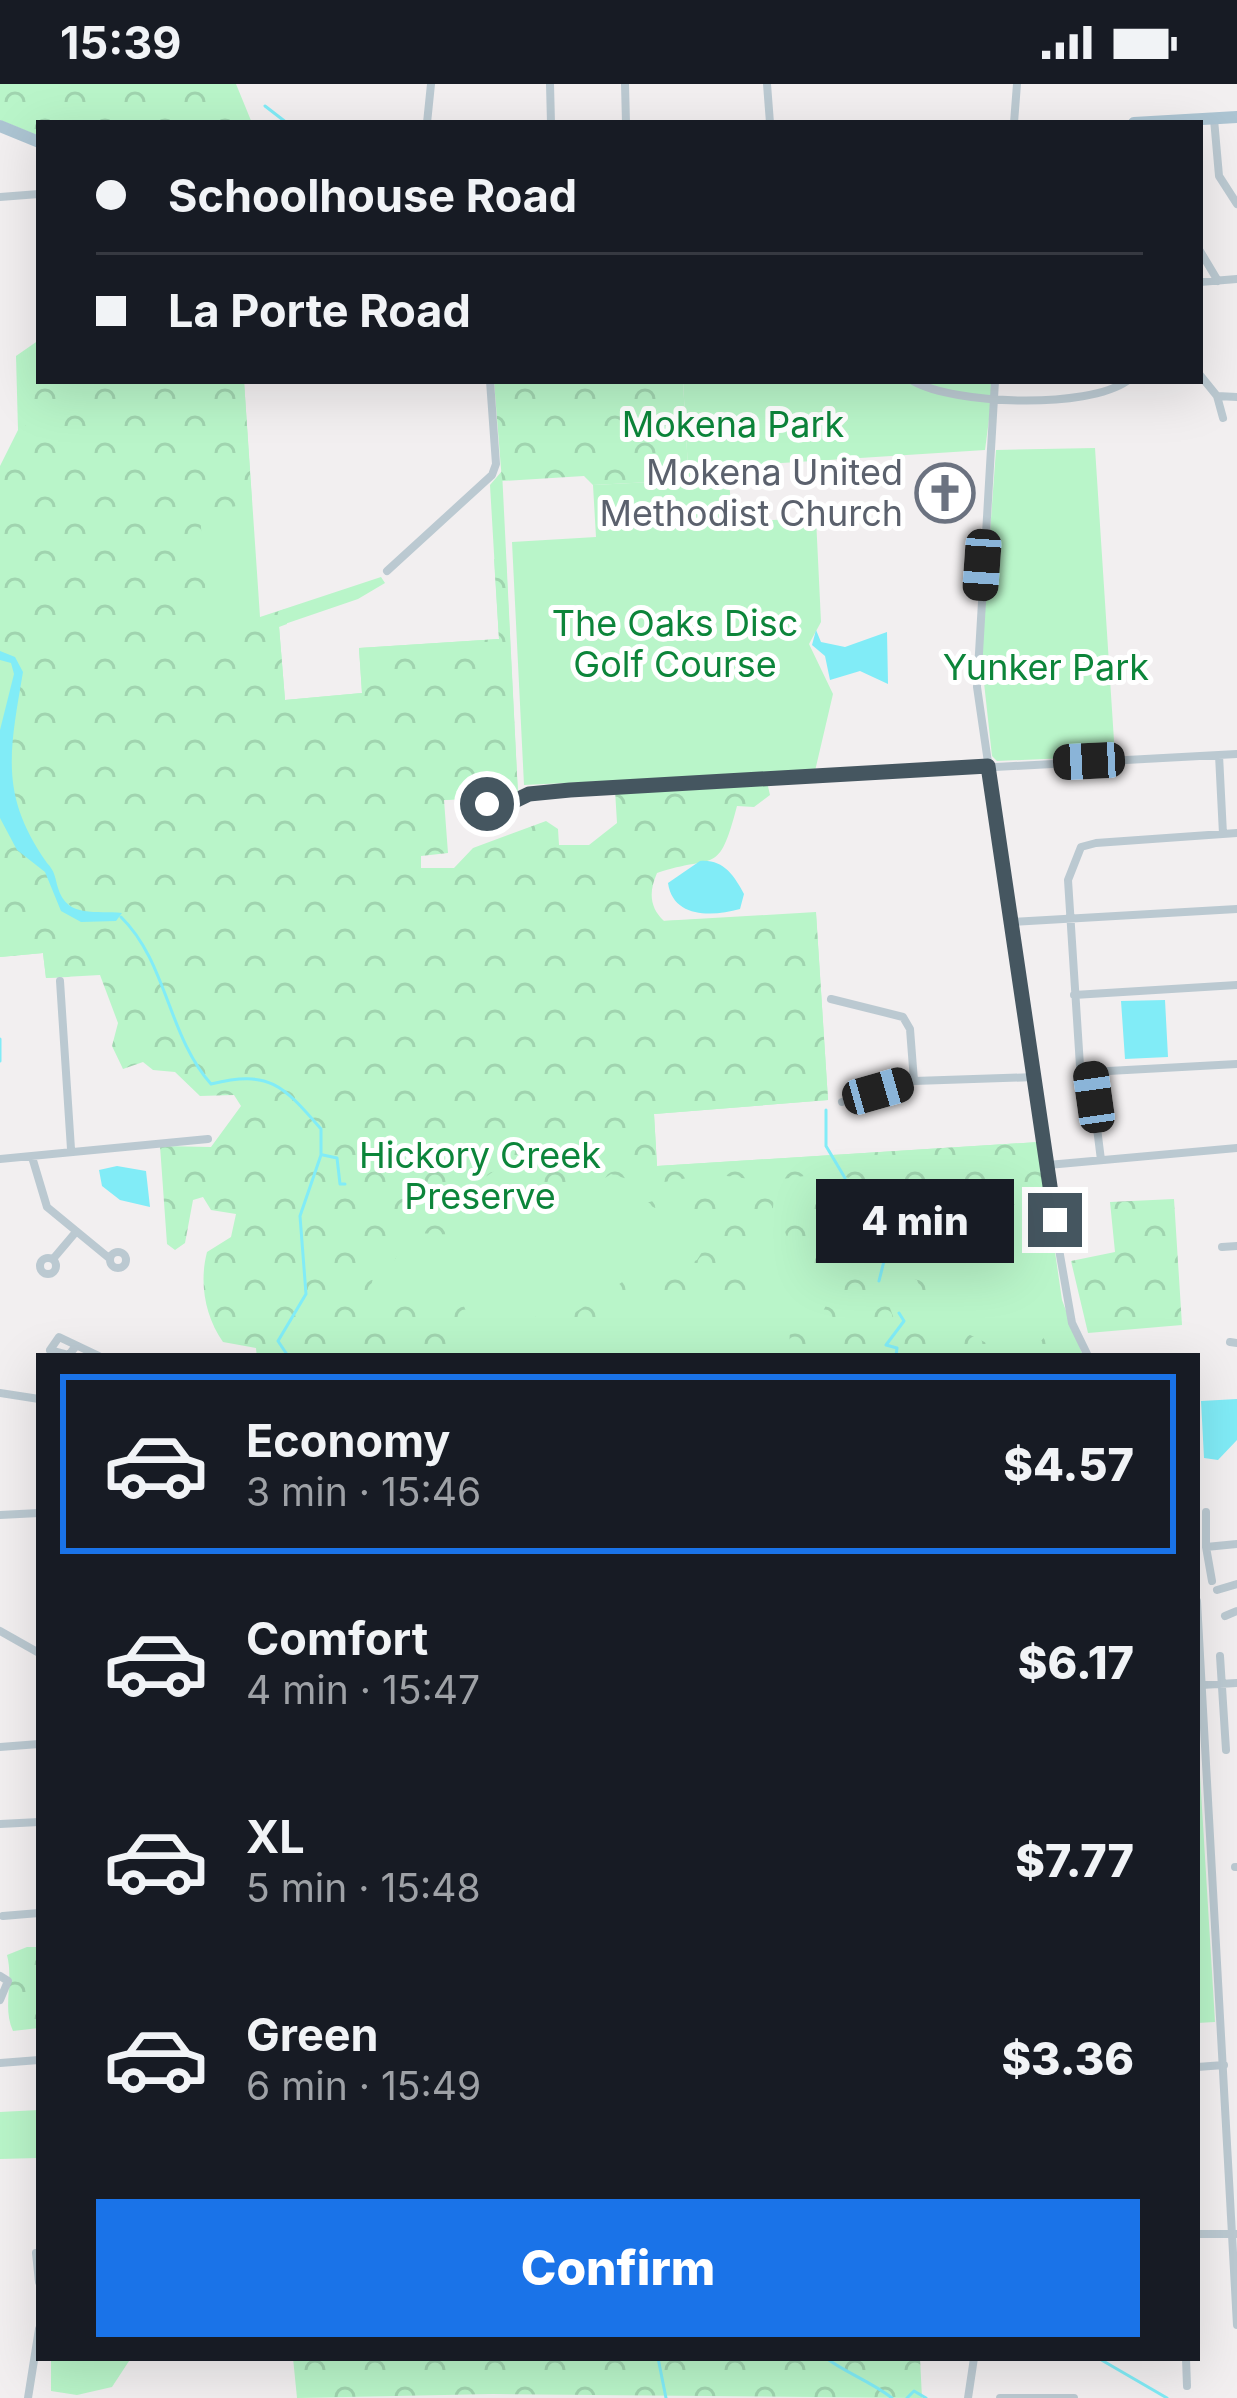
<!DOCTYPE html>
<meta charset="utf-8">
<style>
body{margin:0;font-family:Inter,sans-serif;background:#242831;color:#f1f3f6;height:100vh;display:flex;flex-direction:column;font-size:45px;white-space:nowrap}
*{box-sizing:border-box;margin:0}
p{font-size:39px;color:#9ea1a6}
.icon{flex:none;width:66px;height:66px;fill:none;stroke:currentColor;stroke-width:2;stroke-linecap:round;stroke-linejoin:round}
.map{position:relative;flex:1;overflow:hidden}
.sheet{position:absolute;left:36px;top:1269px;width:1164px;height:1008px;display:flex;flex-direction:column;background:#171b24;border-radius:0px;box-shadow:0 12px 48px #0002}
.sheet>*{flex:none}
.banner{position:absolute;left:36px;top:36px;width:1167px;height:264px;border-radius:0px;box-shadow:0 12px 48px #0002;display:grid;align-content:center;height:264px;padding:0 60px;background:#171b24}
.end{position:absolute;width:54px;height:54px;margin:-27px;border:15px solid #455660;background:#fff;box-shadow:0 0 0 6px #fff}
.from{border-radius:50%}
.bubble{position:absolute;height:84px;border-radius:0px;background:#171b24;box-shadow:0 12px 48px #0002;font-size:39px;font-weight:800;line-height:84px;text-align:center}
.car{position:absolute;width:36px;height:72px;margin:-36px -18px;border-radius:15px;box-shadow:0 0 9px 3px #0007;background:linear-gradient(#222 24%,#8ab4d8 0 40%,#222 0 76%,#8ab4d8 0 86%,#222 0)}
.banner b{display:flex;align-items:center;gap:42px;height:114px;font-size:45px}
.banner b+b{border-top:3px solid #363941}
.banner i{width:30px;height:30px;background:#f1f3f6}
ul{padding:21px 0 0;list-style:none}
li{display:flex;align-items:center;gap:36px;height:180px;margin:0 24px 18px;padding:0 36px;border:6px solid transparent;border-radius:0px}
li div{flex:1}
li b{display:block;font-size:45px}
li em{font-style:normal;font-weight:800}
li.current{border-color:#1a73e8}
li>.icon{width:108px;height:108px;stroke-width:1.5}
.action{display:flex;gap:24px;margin-top:auto;padding:24px 60px}
.action a{flex:1;height:138px;border-radius:0px;background:#1a73e8;color:#fff;font-size:48px;font-weight:800;line-height:138px;text-align:center}
.status{display:flex;justify-content:space-between;align-items:center;height:84px;padding:0 60px;background:#171b24;direction:ltr}
.status svg{height:33px;fill:currentColor}
.map>svg:first-child{display:block}
.green{fill:#b9f5c9}
.forest{fill:url(#forest-crowns)}
.water{fill:#81ecf7}
.lines{fill:none;stroke-linecap:round;stroke-linejoin:round}
.stream{stroke:#81ecf7;stroke-width:3}
.minor{stroke:#bbc9d1;stroke-width:8}
.major{stroke:#acc4d2;stroke-width:12}
.route{stroke:#455660;stroke-width:15}
.labels{text-anchor:middle;dominant-baseline:central;stroke-width:10;stroke-linejoin:round;paint-order:stroke}
.park-label{font-size:36px;fill:#0c853a;stroke:#fff}
.worship-label{font-size:36px;fill:#5b616d;stroke:#fff;text-anchor:end}
</style>
<div class="status"><b>15:39</b><svg viewBox="0 0 49 12"><path d="M0 12V9h3v3zM5 12V6h3v6zM10 12V3h3v9zM15 12V0h3v12zM26 1h20v11H26zM47 4h2v5h-2z"/></svg></div>
<div class="map">
<svg width="1237" height="2314" viewBox="0 0 1237 2314">
<defs>
<pattern id="forest-crowns" width="20" height="18" patternUnits="userSpaceOnUse" patternTransform="scale(3)"><rect width="20" height="18" fill="#b9f5c9"/><path d="M2 6a3 3 0 1 1 6 0M12 15a3 3 0 1 1 6 0" fill="none" stroke="#a0d4af"/></pattern>
</defs>
<rect width="100%" height="100%" fill="#f2eff0"/>
<!-- green -->
<path class="green" d="M39,256v41h205l16,236 121,-40 4,6 -27,16 -79,27 6,74 77,-7 -3,-45 140,-9 -9,-154 12,-14 16,324 -157,11 8,132 447,-26 12,188 -174,14 3,52 382,-24 23,158 21,56h-826l-15,-225 65,-3 -171,-174 -68,23 -22,1 -3,-25 -43,4v-491l18,-36 -2,-74z
M683,297h311l-9,69 -297,19z
M1095,364l20,308 -118,5 -5,-5 -11,-101 15,-205z
M729,394l3,44 84,-4 5,104 -12,22 24,50 -18,77 -291,14 -12,-243 84,-5 -3,-52z
M1197,1641l18,297 -18,1z
M39,2026v48l-39,1v-47z
M51,2274h80l-19,29 -35,8 -26,-4z"/>
<!-- forest -->
<path class="forest" d="M0,0h236l16,39h-213v13l-39,-16z
M39,267v30h205l8,122 -52,10 8,113 9,7 37,-5 6,-10 25,-9 2,15 -8,3 6,73 77,-7 -3,-45 140,-9 -5,-80 12,1 12,235 -74,5 4,53 -27,3v12h33l19,-20 73,-27 12,8 1,16h30l28,-22 -2,-33 152,-8 3,13 -16,12 -17,-1c-19,72 -21,47 -80,67 -8,18 -8,34 7,48l152,-7 12,186 -174,14 3,52 382,-24 13,89 -14,8 -9,-4 -5,-29c-34,-7 -58,12 -84,30l-87,-58 -41,-3 -45,6 -56,-7 -64,11 -36,-11c-28,21 -88,17 -111,-7l-31,21 9,15 -9,7 -31,-8 -5,6 33,24c-43,9 -52,-16 -74,34l-17,5 -10,37 85,-18 13,14 22,52h-228l-1,-8 -33,-6c-18,-26 -24,-59 -16,-90l24,-15 5,-23 -25,-4 -8,-13 -10,3 -8,43 -10,7 -8,-6 -7,-98 51,1 30,-41 -7,-11 -34,1 -25,-24 -22,-2 -10,-8 -20,7 -11,-23 6,-23 -18,-48 -54,3 -3,-25 -43,4v-139c17,29 23,31 44,53 15,16 10,37 30,50l7,-9c-25,-10 -20,-33 -36,-51 -12,-15 -26,-23 -35,-42 -10,-39 4,-108 13,-147l-3,-10 -20,-11v-183l29,-48 4,-27 -6,-32z
M494,297h189l5,87 41,-1v11l-136,7 -9,-9 -82,5z
M713,1100l61,9 -1,15 -19,5c3,28 -4,48 -1,72l-14,23 -21,-12 -10,-16 -52,23 -42,4 -28,28 -63,-9 15,-11h33l56,-36 12,9 58,-28 10,-16 -23,-39 -29,3 -9,-5z
M825,1100l42,12 69,47v14l9,3 3,7 -25,29 -6,-16 -19,-7 -12,14 -6,-6 14,38 5,-6 25,8 35,2 7,10 47,23c17,-6 33,-14 38,-32l15,-7 17,39h-267l-27,-9 1,-16 28,-9 11,-23c-16,-46 -77,-63 -24,-113z
M1174,1115l8,126 -94,8 -17,-72 44,-9 -5,-50z
M27,1863h12v81l-26,3c-11,-24 1,-48 -6,-76z
M293,2274h627l2,40 -429,-4 -196,4z"/>
<!-- water -->
<path class="water" d="M816,546l5,12 24,5 42,-15 1,52 -28,-13 -30,9 -5,-24 -13,-11z
M0,567l15,6 8,15c-14,82 -23,124 24,191 8,8 8,15 11,25 9,31 39,22 64,25l-6,8 -35,1 -20,-11 -16,-39 -28,-22 -17,-32v-88l14,-56 -3,-11 -11,-3z
M700,777c23,-2 34,14 44,33l-4,15c-28,8 -67,9 -72,-26z
M1165,916l3,57 -43,2 -4,-58z
M117,1082l29,5 4,36 -30,-7 -18,-14 -3,-16z
M1237,1315v41l-19,20 -14,-2 -3,-57z"/>
<g class="lines">
<!-- stream -->
<path class="stream" d="M265,22l22,17
M121,833c46,45 47,119 90,167 58,-14 71,0 110,45v26l-21,61 6,78 -28,47 10,15
M0,955v22
M826,1026v36l19,32
M323,1071l14,3 3,26h5
M847,1103l8,48 10,4 -2,10 21,12 -5,20
M888,1272l6,-1
M896,1272l1,-8 -11,-3 18,-24 -5,-8
M658,2274l8,40
M826,2274c20,15 44,23 66,40
M1098,2274l69,40
M907,2314l7,-7 12,7"/>
<!-- minor -->
<path class="minor" d="M550,0l1,39
M625,0l1,39
M767,0l3,39
M1214,35l5,57 18,28
M427,39l4,-39
M1014,39l3,-39
M0,113l39,-3
M1200,167l18,30
M1200,198l37,-3
M1200,291l17,21 20,1
M913,297c42,24 174,28 214,0
M995,297l-18,306 83,568 12,68 16,33
M1217,312l6,22
M387,487l105,-96 4,-11 -6,-83
M1219,671l4,79
M496,726l-11,-5 5,8c28,-13 49,-20 80,-23l667,-36
M1237,749l-141,10 -15,4 -13,33 12,186 10,6 147,-8
M1012,838l225,-13
M60,897l11,168
M1074,911l163,-10
M831,915l72,18 7,12 4,52
M1090,988l11,88
M842,1018l72,-21 121,-4
M32,1073l15,50 62,51
M0,1075l208,-20
M1048,1081l189,-17
M1222,1163l15,-1
M110 1176a8 8 0 1 1 16 0a8 8 0 1 1-16 0Z
M40 1182a8 8 0 1 1 16 0a8 8 0 1 1-16 0Z
M53,1175l22,-26
M1230,1258l7,1
M75,1263l-6,8 -19,-5 9,-13 40,19
M0,1309l39,6
M1206,1428v35l31,-3
M0,1431l39,-2
M1206,1463l6,34
M1217,1506l20,-6
M1197,1517l40,724
M1225,1532l12,-5
M0,1547l39,22
M1220,1572l6,94
M1201,1601l36,-2
M0,1663l39,-3
M0,1740l39,-2
M1235,1783h2
M3,1832l36,-3
M0,1892l8,5 -8,19
M0,1979l39,-3
M1197,1983l27,-2
M1197,2150h39
M36,2169l3,29
M1186,2274l1,28
M28,2314l11,-69
M968,2314l6,-40
M1000,2314h74"/>
<!-- major -->
<path class="major" d="M1134,39l103,-6
M0,42l39,16"/>
</g>
<g class="lines">
<!-- route -->
<path class="route" d="M487,720l9,6 33,-16 41,-4 418,-24 67,454"/>
</g>
<!-- icons -->
<defs>
<symbol id="church-ring" viewBox="-11 -11 22 22"><circle r="9.5" fill="#fff" stroke="#6b7280" stroke-width="1.5"/><path d="M-1.2-6h2.4v3.5h3.3v2.4h-3.3V6h-2.4V-.1h-3.3v-2.4h3.3Z" fill="#6b7280"/></symbol>
</defs>
<g fill-rule="evenodd">
<use href="#church-ring" x="912" y="376" width="66" height="66"/>
</g>
<g class="labels">
<!-- park labels -->
<g class="park-label">
<text x="733" y="340">Mokena Park</text>
<text x="675" y="539">The Oaks Disc<tspan x="675" dy="41">Golf Course</tspan></text>
<text x="1046" y="583">Yunker Park</text>
<text x="480" y="1071">Hickory Creek<tspan x="480" dy="41">Preserve</tspan></text>
</g>
<!-- worship labels -->
<g class="worship-label">
<text x="903" y="388">Mokena United<tspan x="903" dy="41">Methodist Church</tspan></text>
</g>
</g>
</svg>
<i class="end from" style="left:487px;top:720px"></i>
<i class="end" style="left:1055px;top:1136px"></i>
<div class="bubble" style="left:816px;top:1095px;width:198px">4 min</div>
<i class="car" style="left:982px;top:481px;rotate:184deg"></i>
<i class="car" style="left:1089px;top:677px;rotate:267deg"></i>
<i class="car" style="left:878px;top:1007px;rotate:74deg"></i>
<i class="car" style="left:1094px;top:1013px;rotate:352deg"></i>
<div class="banner">
<b><i class="from"></i>Schoolhouse Road</b>
<b><i></i>La Porte Road</b>
</div>
<section class="sheet">
<ul>
<li class="current"><svg class="icon" aria-label="car" viewBox="0 0 24 24"><path d="M5 17H2v-5l4-1 3-4h7l3 4 3 1v5h-3M9 17h6M6 11h13"/><circle cx="7" cy="17" r="2"/><circle cx="17" cy="17" r="2"/></svg><div><b>Economy</b><p>3 min · 15:46</p></div><em>$4.57</em></li>
<li><svg class="icon" aria-label="car" viewBox="0 0 24 24"><path d="M5 17H2v-5l4-1 3-4h7l3 4 3 1v5h-3M9 17h6M6 11h13"/><circle cx="7" cy="17" r="2"/><circle cx="17" cy="17" r="2"/></svg><div><b>Comfort</b><p>4 min · 15:47</p></div><em>$6.17</em></li>
<li><svg class="icon" aria-label="car" viewBox="0 0 24 24"><path d="M5 17H2v-5l4-1 3-4h7l3 4 3 1v5h-3M9 17h6M6 11h13"/><circle cx="7" cy="17" r="2"/><circle cx="17" cy="17" r="2"/></svg><div><b>XL</b><p>5 min · 15:48</p></div><em>$7.77</em></li>
<li><svg class="icon" aria-label="car" viewBox="0 0 24 24"><path d="M5 17H2v-5l4-1 3-4h7l3 4 3 1v5h-3M9 17h6M6 11h13"/><circle cx="7" cy="17" r="2"/><circle cx="17" cy="17" r="2"/></svg><div><b>Green</b><p>6 min · 15:49</p></div><em>$3.36</em></li>
</ul>
<div class="action"><a>Confirm</a></div>
</section>
</div>
